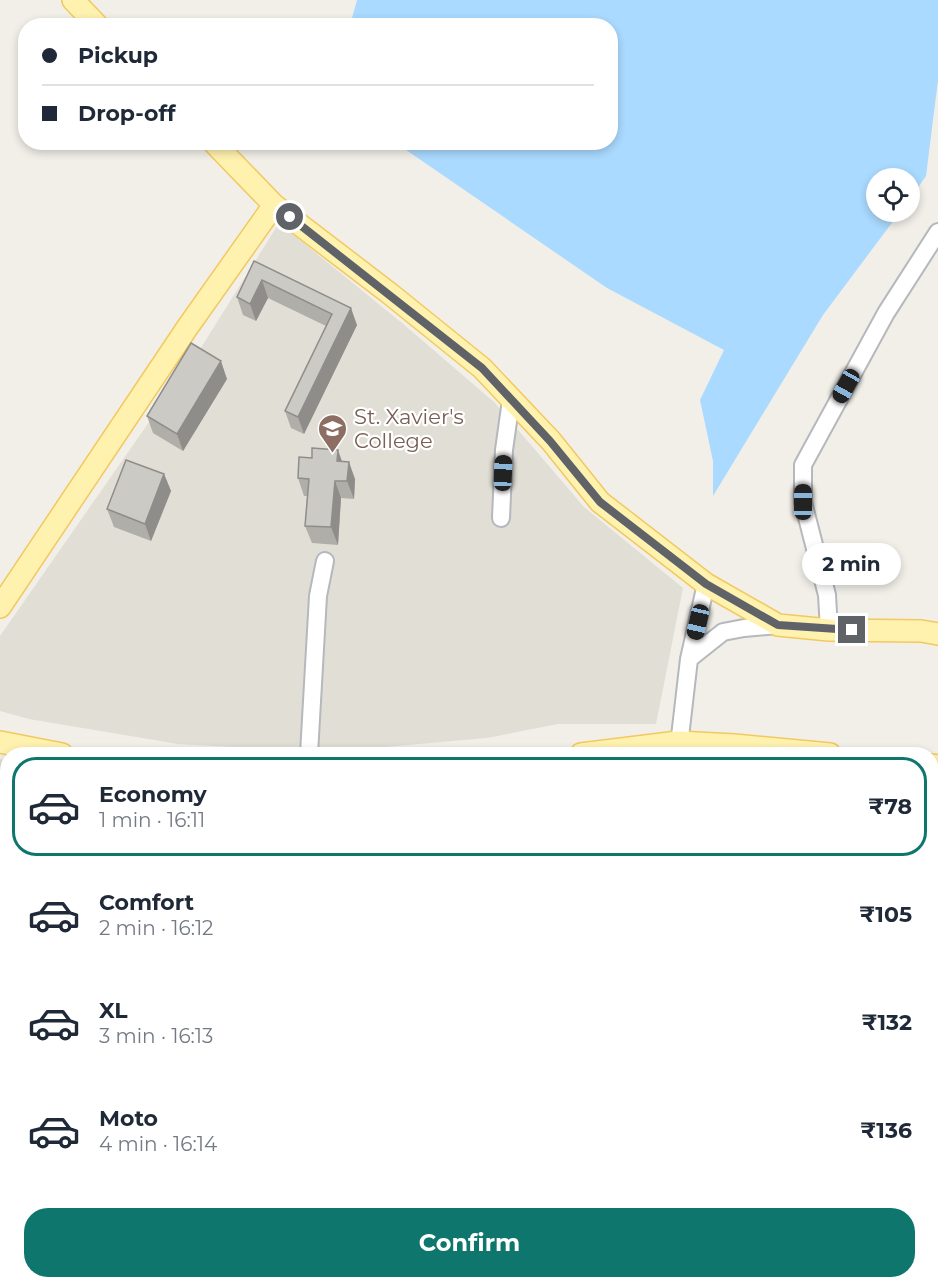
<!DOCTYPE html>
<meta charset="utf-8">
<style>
body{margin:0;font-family:Montserrat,sans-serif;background:#f2f2f3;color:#1f2937;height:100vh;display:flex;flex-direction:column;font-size:22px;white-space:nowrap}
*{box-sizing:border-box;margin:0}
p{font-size:20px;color:#747a83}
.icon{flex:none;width:33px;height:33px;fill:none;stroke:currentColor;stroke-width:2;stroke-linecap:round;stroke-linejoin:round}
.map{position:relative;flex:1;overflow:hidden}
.panel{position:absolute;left:0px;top:747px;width:939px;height:542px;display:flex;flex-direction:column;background:#fff;border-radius:24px 24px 0 0;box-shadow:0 3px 9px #0003}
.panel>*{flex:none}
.hud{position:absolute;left:18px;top:18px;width:600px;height:132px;border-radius:24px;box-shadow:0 3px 9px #0003;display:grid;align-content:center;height:132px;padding:0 24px;background:#fff}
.tools{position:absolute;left:866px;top:168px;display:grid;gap:12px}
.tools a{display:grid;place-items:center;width:54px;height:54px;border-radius:50%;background:#fff;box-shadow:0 3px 9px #0003;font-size:30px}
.end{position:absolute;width:27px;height:27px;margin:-14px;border:8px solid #5f6368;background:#fff;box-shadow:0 0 0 3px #fff}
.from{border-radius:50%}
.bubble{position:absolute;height:42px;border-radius:21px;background:#fff;box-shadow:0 3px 9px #0003;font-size:20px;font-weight:700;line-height:42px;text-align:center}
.car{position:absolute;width:18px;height:36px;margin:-18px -9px;border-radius:8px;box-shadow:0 0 4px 2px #0007;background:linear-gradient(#222 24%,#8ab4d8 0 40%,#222 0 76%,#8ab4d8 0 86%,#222 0)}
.hud b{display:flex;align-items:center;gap:21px;height:57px;font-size:22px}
.hud b+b{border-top:2px solid #e0e1e3}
.hud i{width:15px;height:15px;background:#1f2937}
ul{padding:10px 0 0;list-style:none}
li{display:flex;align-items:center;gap:18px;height:99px;margin:0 12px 9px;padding:0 12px;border:3px solid transparent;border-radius:24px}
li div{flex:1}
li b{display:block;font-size:22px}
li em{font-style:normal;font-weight:700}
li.on{border-color:#0f766e}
li>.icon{width:54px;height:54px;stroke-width:1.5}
.action{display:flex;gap:12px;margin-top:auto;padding:12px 24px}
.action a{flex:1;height:69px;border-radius:24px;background:#0f766e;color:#fff;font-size:24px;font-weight:700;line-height:69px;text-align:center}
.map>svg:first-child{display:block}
.education{fill:#e1ded6}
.water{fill:#aadaff}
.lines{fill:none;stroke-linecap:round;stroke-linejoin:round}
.minor-casing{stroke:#b5b8bc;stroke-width:20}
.major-casing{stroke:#f2c960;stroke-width:24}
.minor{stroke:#fff;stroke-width:16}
.major{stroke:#fff2af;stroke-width:21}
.wall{fill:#afaea9}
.shaded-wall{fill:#8f8d8a}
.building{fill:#cccac5;stroke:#8f8d8a;stroke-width:1.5}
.route{stroke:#5f6368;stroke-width:8}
.labels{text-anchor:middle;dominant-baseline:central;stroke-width:4.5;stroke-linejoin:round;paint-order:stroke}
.education-label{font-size:21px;fill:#785e54;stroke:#fff;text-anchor:start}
</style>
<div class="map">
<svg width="938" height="1288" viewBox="0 0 938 1288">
<rect width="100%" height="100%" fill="#f1efe8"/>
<!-- education -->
<path class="education" d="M279,223l123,100 92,79 90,105 99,81 -27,136h-98l-71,14 -159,14 -150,-8 -149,-25 -29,-8v-75l202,-290z
M0,759l7,2v77l-7,-3z
M932,787h6v183l-6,-1z
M0,1109l8,1v171h17l-2,7h-23z"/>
<!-- water -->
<path class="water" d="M357,0h581v80l-12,96 -17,24v-22h-33v34h24l-77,103 -110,181v-35l-13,-61 24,-50 -117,-62 -211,-145 214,-1v-116l-260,-1z"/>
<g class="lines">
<defs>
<path id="minor" d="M501,518l3,-68 7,-50
M829,630l-2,-35 -24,-93v-37l83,-152 52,-81
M689,659l34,-27 21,-4 34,-3
M309,754l9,-158 7,-35
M678,754l11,-95 17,-75
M0,856l8,3
M932,973l6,1
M932,1041h6
M0,1093l8,1
M932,1162l6,-38
M932,1268l6,1
M119,1281l70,4 1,3
M717,1281l3,7
M38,1288l2,-7
M576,1288l2,-7"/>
<path id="major" d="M73,0l25,26
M213,142l61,63 115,88 93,75 69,73 49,61 106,82 72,41 51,5 92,1 17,3
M0,607l187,-279 87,-123
M0,742l62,12
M581,754l97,-12 56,3 96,9
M932,765l6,1"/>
</defs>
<!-- minor casing -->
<use href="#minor" class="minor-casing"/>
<!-- major casing -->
<use href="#major" class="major-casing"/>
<!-- minor -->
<use href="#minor" class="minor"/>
<!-- major -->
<use href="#major" class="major"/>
</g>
<!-- wall -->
<path class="wall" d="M254,261l103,64 -53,109 -13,-6 -6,-17 41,-85 -58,-28 -12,23 -13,-6 -6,-18z
M227,379l-44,72 -30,-18 -6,-17z
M342,461l13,18 -1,20 -13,-1 -3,47 -26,-2 -7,-17 2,-30h-3l-6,-18z
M164,474l7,17 -20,50 -37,-14 -7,-18z
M932,820l2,7 -1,6 5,1v29h-3l-3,-9z
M932,900l6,1v42l-6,-1z"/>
<!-- shaded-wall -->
<path class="shaded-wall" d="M262,280l6,18 -12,23 -6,-17z
M351,308l6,17 -53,109 -6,-17z
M221,361l6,18 -44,72 -6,-17z
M338,450l6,17 -7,-6z
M349,462l6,17 -1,20 -7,-18z
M164,474l7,17 -20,50 -6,-17z
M335,481l6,17 -3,47 -7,-18z
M932,820l2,7 -2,17z"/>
<!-- building -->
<path class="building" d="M254,261l97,47 -53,109 -13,-6 47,-97 -70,-34 -12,24 -13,-7z
M191,343l30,18 -44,73 -30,-18z
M312,448l26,2 -1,11 12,1 -2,19h-12l-4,46 -26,-1 4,-47 -11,-1 1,-21 13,1z
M126,460l38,14 -19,50 -38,-15z
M932,833l6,1v16h-6z
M932,900l6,1v27h-6z"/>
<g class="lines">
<!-- route -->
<path class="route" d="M290,217l192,151 68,73 50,61 106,82 72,41 74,5"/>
</g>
<!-- icons -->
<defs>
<symbol id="university-pin" viewBox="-11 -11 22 30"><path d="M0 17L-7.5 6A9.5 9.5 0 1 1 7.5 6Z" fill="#8d6e63" stroke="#fff"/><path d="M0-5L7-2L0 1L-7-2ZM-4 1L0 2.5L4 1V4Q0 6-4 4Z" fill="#fff"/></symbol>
</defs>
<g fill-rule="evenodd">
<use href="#university-pin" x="316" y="412" width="33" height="45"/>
</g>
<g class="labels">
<!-- education labels -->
<g class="education-label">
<text x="354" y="416">St. Xavier's<tspan x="354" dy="24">College</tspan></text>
</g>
</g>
</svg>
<div class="tools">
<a><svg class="icon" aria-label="locate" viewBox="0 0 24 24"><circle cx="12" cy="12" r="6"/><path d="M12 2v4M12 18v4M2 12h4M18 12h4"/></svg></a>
</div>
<i class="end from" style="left:290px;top:217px"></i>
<i class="end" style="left:852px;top:630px"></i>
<div class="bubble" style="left:802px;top:543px;width:99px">2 min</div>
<i class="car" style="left:846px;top:386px;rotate:209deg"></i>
<i class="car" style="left:503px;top:473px;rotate:2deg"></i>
<i class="car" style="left:803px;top:502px;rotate:0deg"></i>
<i class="car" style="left:698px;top:622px;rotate:193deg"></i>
<div class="hud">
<b><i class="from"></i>Pickup</b>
<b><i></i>Drop-off</b>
</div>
<section class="panel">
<ul>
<li class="on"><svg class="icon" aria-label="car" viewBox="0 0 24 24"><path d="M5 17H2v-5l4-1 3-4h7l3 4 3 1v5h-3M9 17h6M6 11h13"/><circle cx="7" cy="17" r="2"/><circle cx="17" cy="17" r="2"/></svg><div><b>Economy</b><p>1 min · 16:11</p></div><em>₹78</em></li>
<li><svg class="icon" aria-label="car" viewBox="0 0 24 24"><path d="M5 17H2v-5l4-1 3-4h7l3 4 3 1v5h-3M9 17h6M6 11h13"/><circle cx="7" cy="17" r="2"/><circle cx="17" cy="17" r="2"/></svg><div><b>Comfort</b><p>2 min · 16:12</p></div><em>₹105</em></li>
<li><svg class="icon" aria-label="car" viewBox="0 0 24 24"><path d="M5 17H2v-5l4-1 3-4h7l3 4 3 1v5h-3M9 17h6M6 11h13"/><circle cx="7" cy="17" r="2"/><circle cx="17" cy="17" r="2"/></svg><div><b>XL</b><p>3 min · 16:13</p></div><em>₹132</em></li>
<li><svg class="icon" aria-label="car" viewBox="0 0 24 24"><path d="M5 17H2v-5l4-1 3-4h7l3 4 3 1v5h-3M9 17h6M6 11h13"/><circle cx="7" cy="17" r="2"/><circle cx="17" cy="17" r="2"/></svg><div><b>Moto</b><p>4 min · 16:14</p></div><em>₹136</em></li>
</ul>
<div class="action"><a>Confirm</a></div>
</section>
</div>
